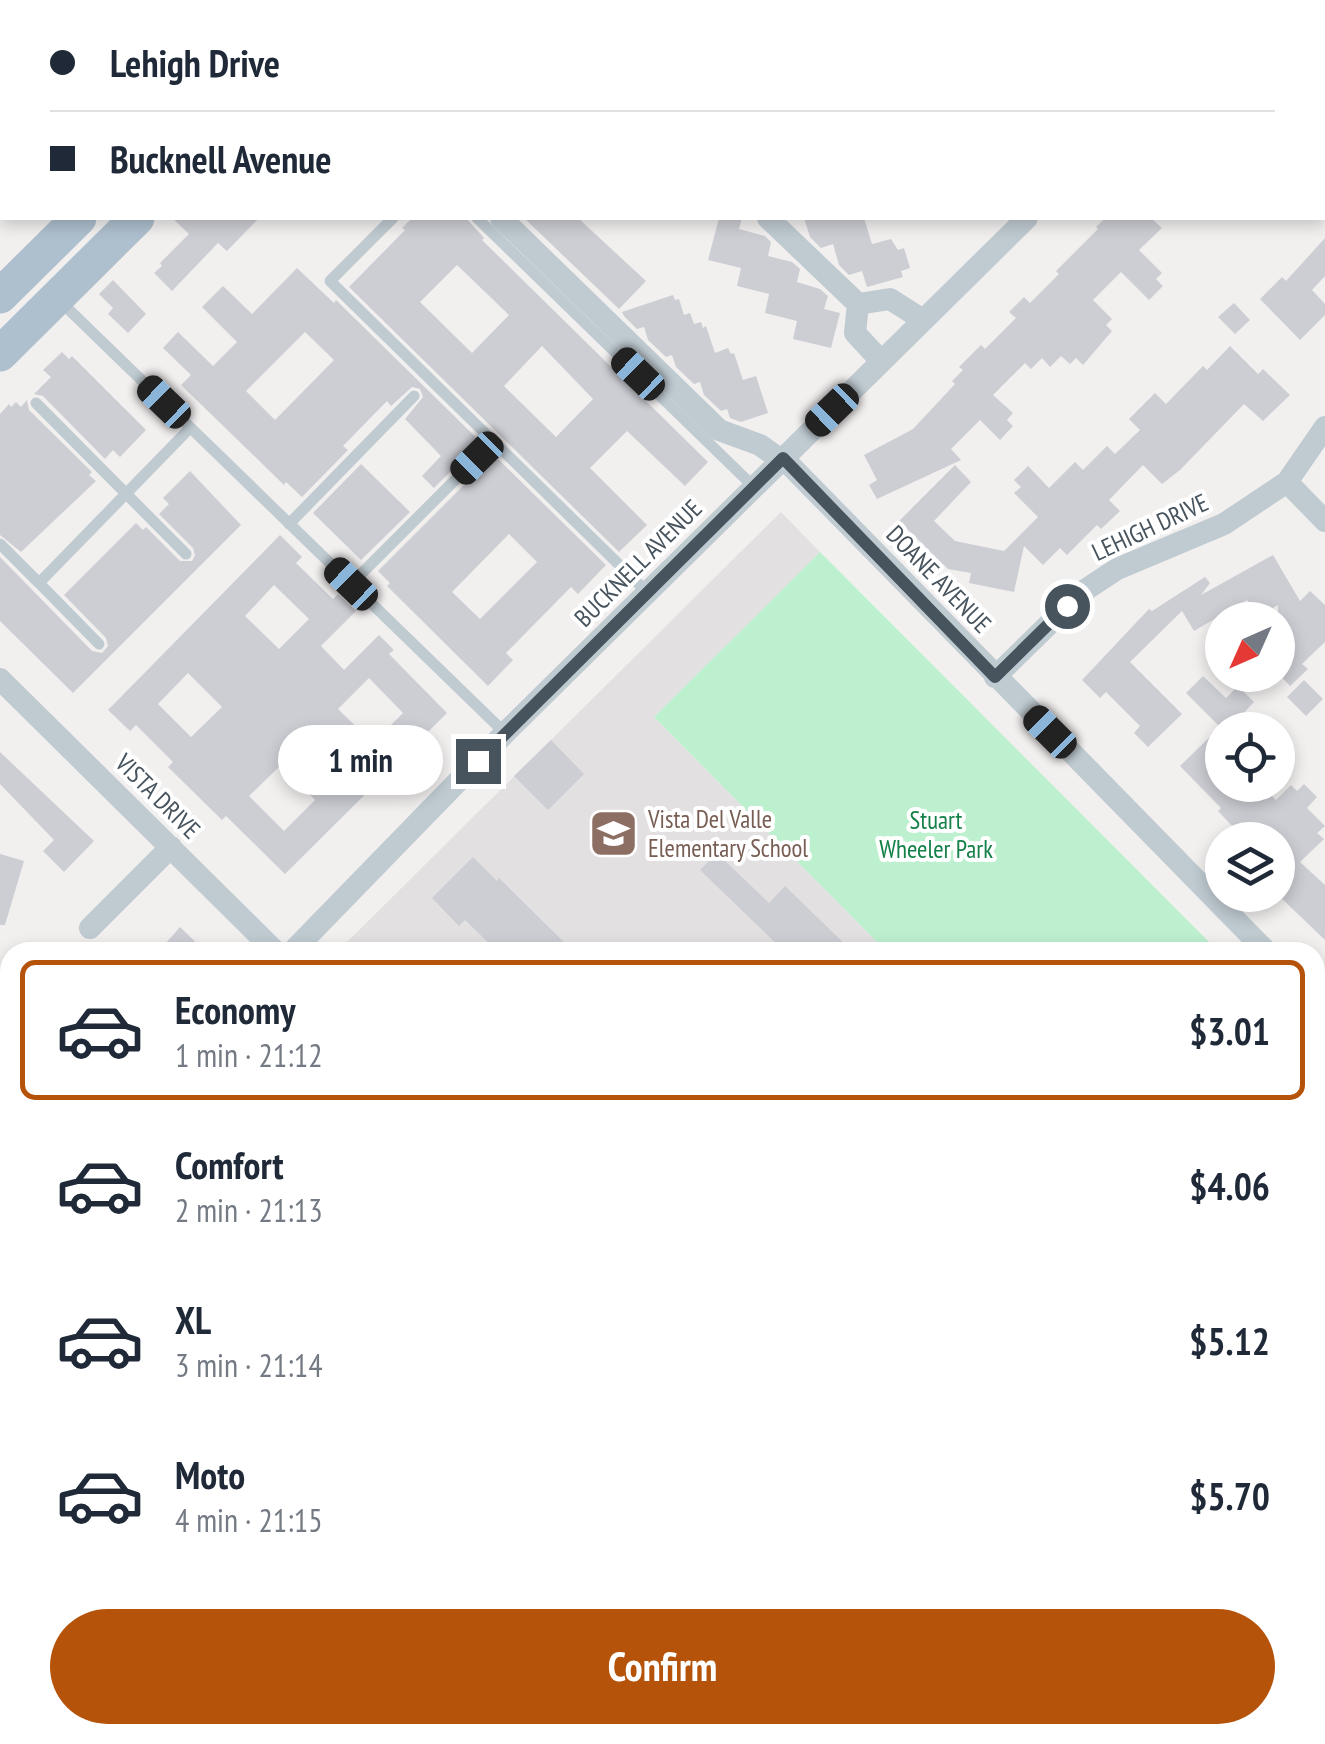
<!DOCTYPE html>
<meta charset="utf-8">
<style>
body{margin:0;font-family:"PT Sans Narrow",sans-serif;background:#f2f2f3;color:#1f2937;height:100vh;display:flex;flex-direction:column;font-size:38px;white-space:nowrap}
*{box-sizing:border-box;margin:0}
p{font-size:32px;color:#747a83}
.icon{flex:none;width:55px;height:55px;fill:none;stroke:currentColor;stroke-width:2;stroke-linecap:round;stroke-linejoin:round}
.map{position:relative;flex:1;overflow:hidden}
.sheet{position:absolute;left:0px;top:942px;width:1325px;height:802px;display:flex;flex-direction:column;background:#fff;border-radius:30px 30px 0 0;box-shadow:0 5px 15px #0003}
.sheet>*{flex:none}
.hud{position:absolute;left:0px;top:0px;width:1325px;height:220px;box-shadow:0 5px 15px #0003;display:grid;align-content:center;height:220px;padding:0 50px;background:#fff}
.needle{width:65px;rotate:225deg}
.fabs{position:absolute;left:1205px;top:602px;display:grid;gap:20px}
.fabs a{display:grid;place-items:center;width:90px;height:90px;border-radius:50%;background:#fff;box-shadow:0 5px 15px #0003;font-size:50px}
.end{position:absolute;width:45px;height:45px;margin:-22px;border:12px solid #47535d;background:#fff;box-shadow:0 0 0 5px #fff}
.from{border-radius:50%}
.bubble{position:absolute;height:70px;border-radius:35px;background:#fff;box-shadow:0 5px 15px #0003;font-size:32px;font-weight:600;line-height:70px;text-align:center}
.car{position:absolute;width:30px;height:60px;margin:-30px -15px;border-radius:12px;box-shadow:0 0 8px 2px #0007;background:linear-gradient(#222 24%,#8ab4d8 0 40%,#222 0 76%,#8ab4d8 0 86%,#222 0)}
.hud b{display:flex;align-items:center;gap:35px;height:95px;font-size:38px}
.hud b+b{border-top:2px solid #e0e1e3}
.hud i{width:25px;height:25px;background:#1f2937}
ul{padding:18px 0 0;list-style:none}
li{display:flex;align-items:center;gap:30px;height:140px;margin:0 20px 15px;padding:0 30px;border:5px solid transparent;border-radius:15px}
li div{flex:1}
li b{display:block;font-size:38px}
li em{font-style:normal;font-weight:600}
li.selected{border-color:#b45309}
li>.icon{width:90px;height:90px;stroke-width:1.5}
.action{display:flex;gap:20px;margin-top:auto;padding:20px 50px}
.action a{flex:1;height:115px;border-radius:60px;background:#b45309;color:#fff;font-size:40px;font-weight:600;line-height:115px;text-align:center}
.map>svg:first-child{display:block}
.education{fill:#e3e0e1}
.green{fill:#bdf0cf}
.building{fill:#ccced4;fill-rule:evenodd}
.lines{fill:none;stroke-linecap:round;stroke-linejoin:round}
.lane{stroke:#bfcad1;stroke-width:11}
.street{stroke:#bfcad1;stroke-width:22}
.secondary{stroke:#bfcbd6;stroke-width:30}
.primary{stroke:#aebfce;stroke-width:35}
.route{stroke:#47535d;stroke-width:12}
.labels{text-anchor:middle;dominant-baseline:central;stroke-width:8;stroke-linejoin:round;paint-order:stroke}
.street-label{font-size:25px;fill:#47535d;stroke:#fff}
.education-label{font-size:25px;fill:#785e54;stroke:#fff;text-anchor:start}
.park-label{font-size:25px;fill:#158149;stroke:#fff}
</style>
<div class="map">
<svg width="1325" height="1744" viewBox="0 0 1325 1744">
<rect width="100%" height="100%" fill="#f2efef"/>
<!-- education -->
<path class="education" d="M781,512l39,40 -166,165 233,235h-541l-5,-4z"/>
<!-- green -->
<path class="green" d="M820,552l399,400h-332l-233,-235z
M1315,1049l10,10v282l-10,10z"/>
<!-- building -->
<path class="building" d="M172,218h87l-32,33 -9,-8 -46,48 -18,-18 8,-7 -2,-3 29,-29z
M412,218h54l18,20 -2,2 226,222 -23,24 -58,-55 -37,37 57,57 -28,27 -270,-265 56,-57 -3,-2zM457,265l52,50 -37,38 -52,-51zM542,346l51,53 -37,38 -52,-51z
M524,218h54l68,63 -27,28z
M719,218h23l-3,11 26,7 6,6 -3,14 24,6 8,7 -3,13 23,7 8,7 -4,13 16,4 -9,35 -38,-9 4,-18 -32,-8 4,-19 -32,-8 4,-18 -33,-8z
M804,218h60l8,26 19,-5 7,11 6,-2 6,20 -9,3 2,6 -36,10 -5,-16 -13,4 -10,-10 -6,-21 -12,4 -11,-11z
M1105,218h46l11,10 -23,22 23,23 -6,6 7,7 -14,14 -28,-28 -28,28 19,19 -6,6 6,6 -29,34 -7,-7 -6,6 -9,-8 -11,11 -8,-9 -11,11 -6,-6 -32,32 20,18 -6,7 6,6 -13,14 -20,-20 -29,29 10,11 -84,39 -8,-14 8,-5 -13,-25 49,-26 42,-45 -3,-3 11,-11 -4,-3 22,-22 4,4 31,-31 -7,-6 15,-15 6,6 29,-29 -3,-3 42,-42 -2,-2z
M1325,238v38l-13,14 13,14v11l-25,25 -40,-41 22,-22 4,4z
M297,268l37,35 2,-3 270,265 -28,29 -7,-7 -65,66 7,7 -25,26 -101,-100 3,-3 -12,-12 106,-106v-13l-6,-3 -7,2 -37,37 -12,-12 19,-20 -36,-37 18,-22 -3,-8 -8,-2 -21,19 -4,-5 -44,45 5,4 -46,47 -16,-15 -2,3 -103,-100 10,-10 -28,-27 15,-16 35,34 24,-24 -35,-35 21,-21 29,28zM305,332l29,28 -59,60 -29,-29zM509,534l28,28 -57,57 -28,-27z
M113,280l33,34 -18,19 -20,-19 5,-6 -14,-14z
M673,295l2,5 4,-1 5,16 6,-2 4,11 7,-2 2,6 3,-2 9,27 13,-5 3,6 3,-1 9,27 13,-4 12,37 -27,9 -11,-4 -3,-9 -6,2 -17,-16 -4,-13 -6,2 -18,-17 -4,-12 -6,2 -18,-17 -4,-13 -7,2 -13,-13 -2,-4z
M1234,303l16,17 -15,14 -17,-17z
M1230,346l28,28 5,-5 27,26 -27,26 -19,-17 -64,66 -18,14 -19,-19 -34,35 11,11 -19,18 -4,-4 -30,30 -7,-7 -17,17 -19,-19 -10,46 -45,-9 2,-10 -23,-4 -49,-48 56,-56 16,17 -37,39 21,20 49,10 34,-34 -24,-24 7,-6 -7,-7 14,-14 21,22 26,-26 8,8 24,-24 8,8 25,-24 -11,-11 26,-26 11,11 37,-38 4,4z
M62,352l7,7 3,-3 74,74 -26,27 -7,-7 -8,9 -62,-63 -9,-2 17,-17 -8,-7z
M27,400l2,10 63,62 -3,3 7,6 -75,71 -21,-17v-121l9,-10 2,3 5,-5 5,5z
M361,464l49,48 -49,48 -48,-47z
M190,471l51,54 -168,168 -73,-72v-64l92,94 10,2 6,-7 -2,-8 -42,-43 72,-72 7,7 3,-3 34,34h12l3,-6 -2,-7 -34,-34 10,-10 -6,-6z
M280,535l22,22 -6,6 37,36 5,-5 18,17 -35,35 23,24 35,-35 15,15 -5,4 58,59 -162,161 -59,-58 -4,4 -54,-53 5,-5 -37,-37 -6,6 -22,-21zM274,585l35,34 -30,30 -34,-33zM188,673l34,34 -31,30 -33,-33zM369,678l34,35 -30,30 -35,-34zM281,765l34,35 -31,31 -35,-35z
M1273,555l27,46 10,-10 15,14v37l-23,22 6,5 -18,17 -12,-13v-13l11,-12 -11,-12v-31l-12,7 -4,-7 -9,5 -6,-10 -53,31 -12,-20 -52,51 52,52 -34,33 -14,-14 6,-7 -34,-34 -6,6 -18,-18 67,-71 3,2 53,-34 5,6 -9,12z
M1203,676l23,22 12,-12 16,16 -14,15 3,3 -9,10h-12v55h39l15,15 15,-15 6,6 7,-7 13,13 -10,11 18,18 -8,7 7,6 -24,23 25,23v55l-47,-45v-55h-54l11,-11 -17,-18 3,-3 -41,-42 40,-39 -34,-34z
M1304,680l19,19 -17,17 -19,-19z
M551,740l33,34 -36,36 -34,-34z
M0,752l94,89 -30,31 -21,-21 11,-11 -54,-56z
M717,853l52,50 16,-17 68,66h-68l-85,-82z
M0,854l24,7 -19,64h-5z
M473,857l24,24 2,-3 75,74h-76l-33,-32 -6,6 -27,-28z
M180,927l26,25h-48z"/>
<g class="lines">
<!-- lane -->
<path class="lane" d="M184,0l3,2
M116,2l19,-2
M0,12h2
M393,218l-63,63 318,312
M477,218l277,269
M60,301l445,432
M36,403l150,151
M289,524l125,-128
M0,544l39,39 151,-155
M39,583l60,61
M351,584l126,-126"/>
<!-- street -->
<path class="street" d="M537,0l2,2
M807,0l3,2
M1092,0l3,2
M1247,2l3,-2
M501,218l218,212 41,15 21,15
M768,218l90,86
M858,304l32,-5 33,21
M858,304l-3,29 26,28
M783,458l484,494
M1287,482l38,39
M995,677l87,-85 35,-23 107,-45 63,-42 38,-55
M0,679l276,273
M90,928l81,-81
M292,952l213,-219 522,-515
M1315,1002l10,10
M1315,1388l10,-10
M0,1602l10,32
M0,1668l10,-3
M43,1735l3,9
M499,1744l9,-9
M959,1744l9,-9"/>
<!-- secondary -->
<path class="secondary" d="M1291,0l3,2
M1322,30l3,2"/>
<!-- primary -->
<path class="primary" d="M293,2l2,-2
M352,2l2,-2
M0,296l79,-78
M0,354l137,-136"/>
</g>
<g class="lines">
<!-- route -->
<path class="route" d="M478,761l305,-303 212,219 72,-71"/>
</g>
<!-- icons -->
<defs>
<symbol id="school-square" viewBox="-11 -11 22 22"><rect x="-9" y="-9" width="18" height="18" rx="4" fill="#8d6e63" stroke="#fff"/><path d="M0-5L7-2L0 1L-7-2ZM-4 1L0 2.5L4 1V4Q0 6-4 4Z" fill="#fff"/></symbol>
</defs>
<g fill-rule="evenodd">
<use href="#school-square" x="586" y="806" width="55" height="55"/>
</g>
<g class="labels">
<!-- street labels -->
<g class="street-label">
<text transform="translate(1150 527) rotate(-25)">LEHIGH DRIVE</text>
<text transform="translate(638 563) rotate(-45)">BUCKNELL AVENUE</text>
<text transform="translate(939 579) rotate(46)">DOANE AVENUE</text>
<text transform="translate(158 796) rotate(45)">VISTA DRIVE</text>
</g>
<!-- education labels -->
<g class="education-label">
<text x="648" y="819">Vista Del Valle<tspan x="648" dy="29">Elementary School</tspan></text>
</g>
<!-- park labels -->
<g class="park-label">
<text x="936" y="820">Stuart<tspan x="936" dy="29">Wheeler Park</tspan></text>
</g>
</g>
</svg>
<div class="fabs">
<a><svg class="needle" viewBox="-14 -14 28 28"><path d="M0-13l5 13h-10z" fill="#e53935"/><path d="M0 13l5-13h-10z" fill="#747a83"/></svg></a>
<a><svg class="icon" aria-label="locate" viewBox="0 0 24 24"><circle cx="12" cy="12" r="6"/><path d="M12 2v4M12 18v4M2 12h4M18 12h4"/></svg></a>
<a><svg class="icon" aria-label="layers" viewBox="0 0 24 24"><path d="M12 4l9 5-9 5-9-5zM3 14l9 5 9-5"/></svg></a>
</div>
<i class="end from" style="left:1067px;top:606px"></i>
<i class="end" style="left:478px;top:761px"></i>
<div class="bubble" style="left:278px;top:725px;width:165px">1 min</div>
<i class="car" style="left:638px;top:374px;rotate:314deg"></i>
<i class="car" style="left:164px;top:402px;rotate:314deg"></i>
<i class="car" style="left:832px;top:410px;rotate:226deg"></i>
<i class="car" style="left:477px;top:458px;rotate:225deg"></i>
<i class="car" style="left:351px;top:584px;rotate:314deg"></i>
<i class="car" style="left:1050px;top:732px;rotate:315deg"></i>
<div class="hud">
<b><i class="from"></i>Lehigh Drive</b>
<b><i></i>Bucknell Avenue</b>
</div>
<section class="sheet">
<ul>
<li class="selected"><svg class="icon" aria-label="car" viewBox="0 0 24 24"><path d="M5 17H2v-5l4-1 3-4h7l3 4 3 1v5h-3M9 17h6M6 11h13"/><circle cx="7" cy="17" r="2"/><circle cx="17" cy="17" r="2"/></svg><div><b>Economy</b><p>1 min · 21:12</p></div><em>$3.01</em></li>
<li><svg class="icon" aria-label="car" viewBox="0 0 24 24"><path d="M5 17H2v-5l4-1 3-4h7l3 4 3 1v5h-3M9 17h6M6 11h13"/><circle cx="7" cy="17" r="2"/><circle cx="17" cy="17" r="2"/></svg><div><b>Comfort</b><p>2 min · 21:13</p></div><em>$4.06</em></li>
<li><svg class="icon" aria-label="car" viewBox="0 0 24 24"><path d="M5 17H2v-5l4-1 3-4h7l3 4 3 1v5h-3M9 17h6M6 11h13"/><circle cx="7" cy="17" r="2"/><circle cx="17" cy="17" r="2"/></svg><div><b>XL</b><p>3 min · 21:14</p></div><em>$5.12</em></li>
<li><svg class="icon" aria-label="car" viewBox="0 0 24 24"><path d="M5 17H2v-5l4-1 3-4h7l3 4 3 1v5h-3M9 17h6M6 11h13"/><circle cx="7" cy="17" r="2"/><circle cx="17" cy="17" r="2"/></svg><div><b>Moto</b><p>4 min · 21:15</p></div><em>$5.70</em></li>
</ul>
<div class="action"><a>Confirm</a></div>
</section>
</div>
